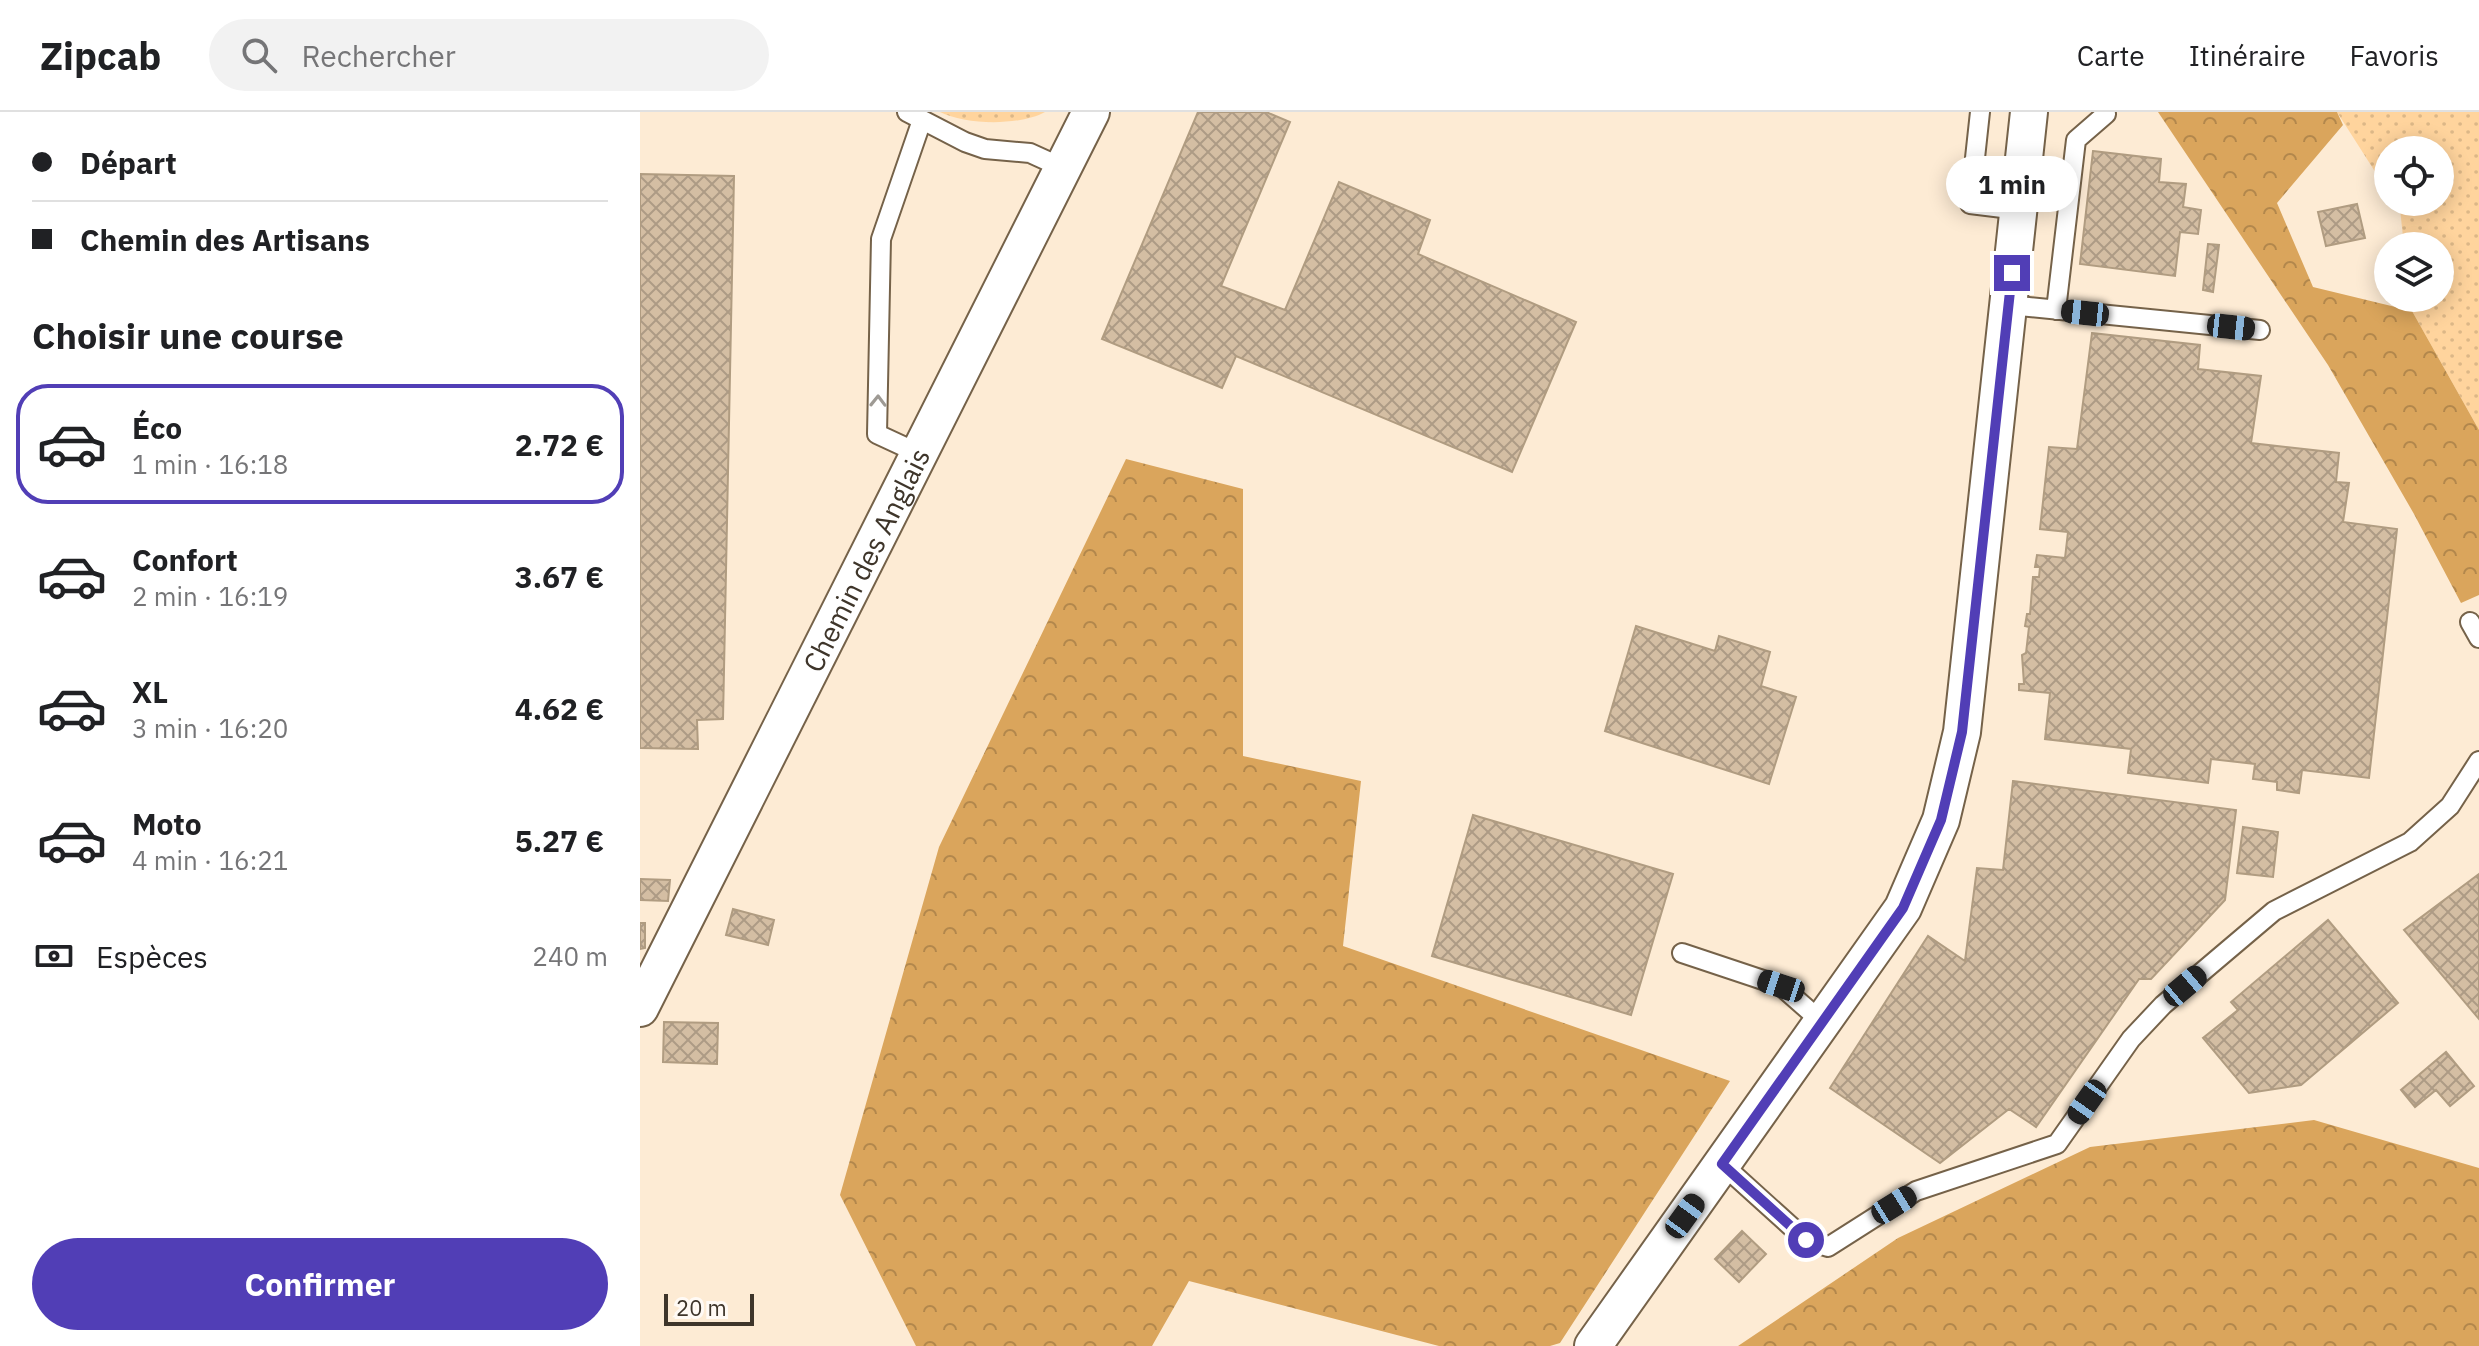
<!DOCTYPE html>
<html lang="fr">
<meta charset="utf-8">
<style>
body{margin:0;font-family:"IBM Plex Sans",sans-serif;background:#f2f2f2;color:#202124;height:100vh;display:flex;flex-direction:column;font-size:30px;white-space:nowrap}
*{box-sizing:border-box;margin:0}
p{font-size:26px;color:#757577}
.icon{flex:none;width:44px;height:44px;fill:none;stroke:currentColor;stroke-width:2;stroke-linecap:round;stroke-linejoin:round}
.map{position:relative;flex:1;overflow:hidden}
.sheet{display:flex;flex-direction:column;background:#fff;width:640px}
.sheet>*{flex:none}
.hud{display:grid;align-content:center;height:176px;padding:0 32px;background:#fff}
.fabs{position:absolute;left:1734px;top:24px;display:grid;gap:16px}
.fabs a{display:grid;place-items:center;width:80px;height:80px;border-radius:50%;background:#fff;box-shadow:0 4px 20px #0003;font-size:40px}
.scale{position:absolute;left:24px;bottom:20px;width:90px;box-sizing:border-box;padding-left:8px;border:4px solid #3e352a;border-top:0;font-size:22px;line-height:28px;white-space:nowrap;color:#3e352a;-webkit-text-stroke:6px #fffaf5;paint-order:stroke}
.end{position:absolute;width:36px;height:36px;margin:-18px;border:10px solid #513eb6;background:#fff;box-shadow:0 0 0 4px #fff}
.from{border-radius:50%}
.bubble{position:absolute;height:56px;border-radius:28px;background:#fff;box-shadow:0 4px 20px #0003;font-size:26px;font-weight:700;line-height:56px;text-align:center}
.car{position:absolute;width:24px;height:48px;margin:-24px -12px;border-radius:10px;box-shadow:0 0 6px 2px #0007;background:linear-gradient(#222 24%,#8ab4d8 0 40%,#222 0 76%,#8ab4d8 0 86%,#222 0)}
.hud b{display:flex;align-items:center;gap:28px;height:76px;font-size:30px}
.hud b+b{border-top:2px solid #e0e0e0}
.hud i{width:20px;height:20px;background:#202124}
ul{padding:0;list-style:none}
li{display:flex;align-items:center;gap:24px;height:120px;margin:0 16px 12px;padding:0 16px;border:4px solid transparent;border-radius:32px}
li div{flex:1}
li b{display:block;font-size:30px}
li em{font-style:normal;font-weight:700}
li.selected{border-color:#513eb6}
li>.icon{width:72px;height:72px;stroke-width:1.5}
h2{padding:0 32px;font-size:36px;line-height:96px}
.pay{display:flex;align-items:center;gap:20px;height:88px;padding:0 32px;font-size:30px}
.pay p{margin-inline-start:auto}
.action{display:flex;gap:16px;margin-top:auto;padding:16px 32px}
.action a{flex:1;height:92px;border-radius:48px;background:#513eb6;color:#fff;font-size:32px;font-weight:700;line-height:92px;text-align:center}
header{display:flex;align-items:center;gap:48px;box-sizing:border-box;height:112px;padding:0 40px;background:#fff;border-bottom:2px solid #e0e0e0}
header strong{font-size:38px}
nav{display:flex;gap:44px;margin-inline-start:auto;font-size:28px}
.search{width:560px;height:72px;background:#f2f2f2;display:flex;align-items:center;gap:20px;box-sizing:border-box;padding:0 28px;border-radius:44px;color:#757577;font-size:30px}
main{display:flex;flex:1;min-height:0}
.map>svg:first-child{display:block}
.grass{fill:url(#grass-dots)}
.forest{fill:url(#forest-crowns)}
.building{fill:url(#building-cross-hatch);stroke:#b09c81;stroke-width:2}
.lines{fill:none;stroke-linecap:round;stroke-linejoin:round}
.lane-casing{stroke:#756249;stroke-width:22}
.street-casing{stroke:#756249;stroke-width:40}
.lane{stroke:#fff;stroke-width:18}
.street{stroke:#fff;stroke-width:36}
.oneway{stroke:#9e9a94}
.route{stroke:#513eb6;stroke-width:10}
.labels{text-anchor:middle;dominant-baseline:central;stroke-width:6;stroke-linejoin:round;paint-order:stroke}
.street-label{font-size:28px;fill:#3e352a;stroke:#fffaf5}
</style>
<header>
<strong>Zipcab</strong>
<div class="search"><svg class="icon" aria-label="search" viewBox="0 0 24 24"><circle cx="10" cy="10" r="6"/><path d="M15 15l6 6"/></svg>Rechercher</div>
<nav><a>Carte</a><a>Itinéraire</a><a>Favoris</a></nav>
</header>
<main>
<section class="sheet">
<div class="hud">
<b><i class="from"></i>Départ</b>
<b><i></i>Chemin des Artisans</b>
</div>
<h2>Choisir une course</h2>
<ul>
<li class="selected"><svg class="icon" aria-label="car" viewBox="0 0 24 24"><path d="M5 17H2v-5l4-1 3-4h7l3 4 3 1v5h-3M9 17h6M6 11h13"/><circle cx="7" cy="17" r="2"/><circle cx="17" cy="17" r="2"/></svg><div><b>Éco</b><p>1 min · 16:18</p></div><em>2.72 €</em></li>
<li><svg class="icon" aria-label="car" viewBox="0 0 24 24"><path d="M5 17H2v-5l4-1 3-4h7l3 4 3 1v5h-3M9 17h6M6 11h13"/><circle cx="7" cy="17" r="2"/><circle cx="17" cy="17" r="2"/></svg><div><b>Confort</b><p>2 min · 16:19</p></div><em>3.67 €</em></li>
<li><svg class="icon" aria-label="car" viewBox="0 0 24 24"><path d="M5 17H2v-5l4-1 3-4h7l3 4 3 1v5h-3M9 17h6M6 11h13"/><circle cx="7" cy="17" r="2"/><circle cx="17" cy="17" r="2"/></svg><div><b>XL</b><p>3 min · 16:20</p></div><em>4.62 €</em></li>
<li><svg class="icon" aria-label="car" viewBox="0 0 24 24"><path d="M5 17H2v-5l4-1 3-4h7l3 4 3 1v5h-3M9 17h6M6 11h13"/><circle cx="7" cy="17" r="2"/><circle cx="17" cy="17" r="2"/></svg><div><b>Moto</b><p>4 min · 16:21</p></div><em>5.27 €</em></li>
</ul>
<div class="pay"><svg class="icon" aria-label="cash" viewBox="0 0 24 24"><path d="M3 7h18v10H3z"/><circle cx="12" cy="12" r="2"/></svg>Espèces<p>240 m</p></div>
<div class="action"><a>Confirmer</a></div>
</section>
<div class="map">
<svg width="1839" height="1234" viewBox="0 0 1839 1234">
<defs>
<pattern id="grass-dots" width="8" height="8" patternUnits="userSpaceOnUse" patternTransform="scale(2)"><rect width="8" height="8" fill="#ffd49d"/><path d="M2 2h.1M6 6h.1" fill="none" stroke="#dcb787" stroke-width="1.8" stroke-linecap="round"/></pattern>
<pattern id="forest-crowns" width="20" height="18" patternUnits="userSpaceOnUse" patternTransform="scale(2)"><rect width="20" height="18" fill="#daa55c"/><path d="M2 6a3 3 0 1 1 6 0M12 15a3 3 0 1 1 6 0" fill="none" stroke="#b2874c"/></pattern>
<pattern id="building-cross-hatch" width="8" height="8" patternUnits="userSpaceOnUse" patternTransform="scale(2)"><rect width="8" height="8" fill="#d4bea3"/><path d="M0 0l8 8M0 8l8-8" fill="none" stroke="#ad9b85"/></pattern>
</defs>
<rect width="100%" height="100%" fill="#fdebd4"/>
<!-- grass -->
<path class="grass" d="M300,0h105c-25,14 -80,13 -105,0z
M1697,0h142v318l-67,-119 -1,-13h29v-52h-36l-4,-37 -5,-7h45v-52h-52v42z"/>
<!-- forest -->
<path class="forest" d="M1518,0h179l6,13 -66,78 36,84 99,24 67,119v165l-18,8 -47,-89 -86,-149z
M486,347l117,30v267l118,25 -18,165 387,135 -170,262 -10,3h-111l-250,-65 -37,65h-236l-76,-151 99,-348z
M1674,1008l165,48v178h-741l160,-108 192,-91z"/>
<!-- building -->
<path class="building" d="M558,0h68l24,10 -69,164 64,24 54,-128 91,38 -12,34 158,68 -64,150 -276,-116 -14,32 -120,-49z
M1453,39l68,8 -2,23 27,2 -3,23 18,3 -3,24 -18,-2 -5,44 -95,-12z
M0,62l94,2 -11,543 -26,1 1,29 -58,-1z
M1717,92l8,34 -39,8 -8,-34z
M1568,132l11,1 -6,47 -10,-2z
M1452,221l108,12 -2,24 63,7 -10,67 88,10 -3,29 13,1 -6,39 54,7 -28,249 -67,-8 -3,23 -22,-3v-8l-24,-3 2,-15 -44,-5 -3,24 -80,-10 3,-24 -86,-10 5,-46 -31,-3v-6h5l-2,-29 4,-2 3,-26 -4,-1 2,-12h3l3,-37h6l1,-10h-5l2,-12 28,3 3,-26 -28,-3 9,-82 28,2z
M996,514l79,25 4,-15 51,16 -9,34 35,11 -27,87 -164,-53z
M1373,669l223,29 -11,90 -74,79h-12l-103,148 -27,-18 -69,54 -110,-75 98,-152 37,25 12,-93 26,2z
M833,703l200,59 -42,141 -199,-59z
M1603,715l35,5 -5,45 -36,-4z
M1839,762v145l-75,-89z
M0,767l30,1 -2,21 -28,-1z
M93,797l41,11 -6,25 -42,-10z
M1688,808l70,83 -97,82 -52,8 -46,-55 35,-28 -7,-8z
M0,811h5v25l-5,1z
M24,910l54,1 -1,41 -54,-2z
M1806,940l28,34 -24,20 -14,-16 -21,17 -14,-17z
M1102,1119l24,23 -27,28 -24,-23z"/>
<g class="lines">
<defs>
<path id="lane" d="M267,0l58,30 20,7 45,4 33,15
M1340,0l-10,92 49,6
M1369,193l251,25
M1416,198l20,-170 30,-26
M278,341l-41,-19 4,-195 41,-119
M1830,510l9,16
M1042,841l99,33 41,36
M1082,1052l84,76 22,7 88,-56 141,-47 74,-105 32,-34 111,-94 136,-69 40,-36 29,-45"/>
<g id="street">
<path id="s1" d="M0,896l451,-896"/>
<path d="M953,1234l310,-438 38,-88 21,-88 67,-620"/>
</g>
</defs>
<!-- lane casing -->
<use href="#lane" class="lane-casing"/>
<!-- street casing -->
<use href="#street" class="street-casing"/>
<!-- lane -->
<use href="#lane" class="lane"/>
<!-- street -->
<use href="#street" class="street"/>
</g>
<!-- one-way arrows -->
<defs><path id="oneway-chevron" d="M-2-3.5L2.5 0L-2 3.5" fill="none" stroke-width="1.6" stroke-linecap="round" stroke-linejoin="round" transform="scale(2)"/></defs>
<use class="oneway" href="#oneway-chevron" transform="translate(238 289) rotate(-89)"/>
<g class="lines">
<!-- route -->
<path class="route" d="M1166,1128l-84,-76 181,-256 38,-88 21,-88 50,-459"/>
</g>
<g class="labels">
<!-- street labels -->
<g class="street-label">
<text stroke="none"><textPath href="#s1" startOffset="502">Chemin des Anglais</textPath></text>
</g>
</g>
</svg>
<div class="fabs">
<a><svg class="icon" aria-label="locate" viewBox="0 0 24 24"><circle cx="12" cy="12" r="6"/><path d="M12 2v4M12 18v4M2 12h4M18 12h4"/></svg></a>
<a><svg class="icon" aria-label="layers" viewBox="0 0 24 24"><path d="M12 4l9 5-9 5-9-5zM3 14l9 5 9-5"/></svg></a>
</div>
<div class="scale">20 m</div>
<i class="end from" style="left:1166px;top:1128px"></i>
<i class="end" style="left:1372px;top:161px"></i>
<div class="bubble" style="left:1306px;top:44px;width:132px">1 min</div>
<i class="car" style="left:1445px;top:201px;rotate:276deg"></i>
<i class="car" style="left:1591px;top:215px;rotate:96deg"></i>
<i class="car" style="left:1141px;top:874px;rotate:288deg"></i>
<i class="car" style="left:1545px;top:874px;rotate:50deg"></i>
<i class="car" style="left:1447px;top:990px;rotate:215deg"></i>
<i class="car" style="left:1254px;top:1093px;rotate:58deg"></i>
<i class="car" style="left:1045px;top:1104px;rotate:36deg"></i>
</div>
</main>
